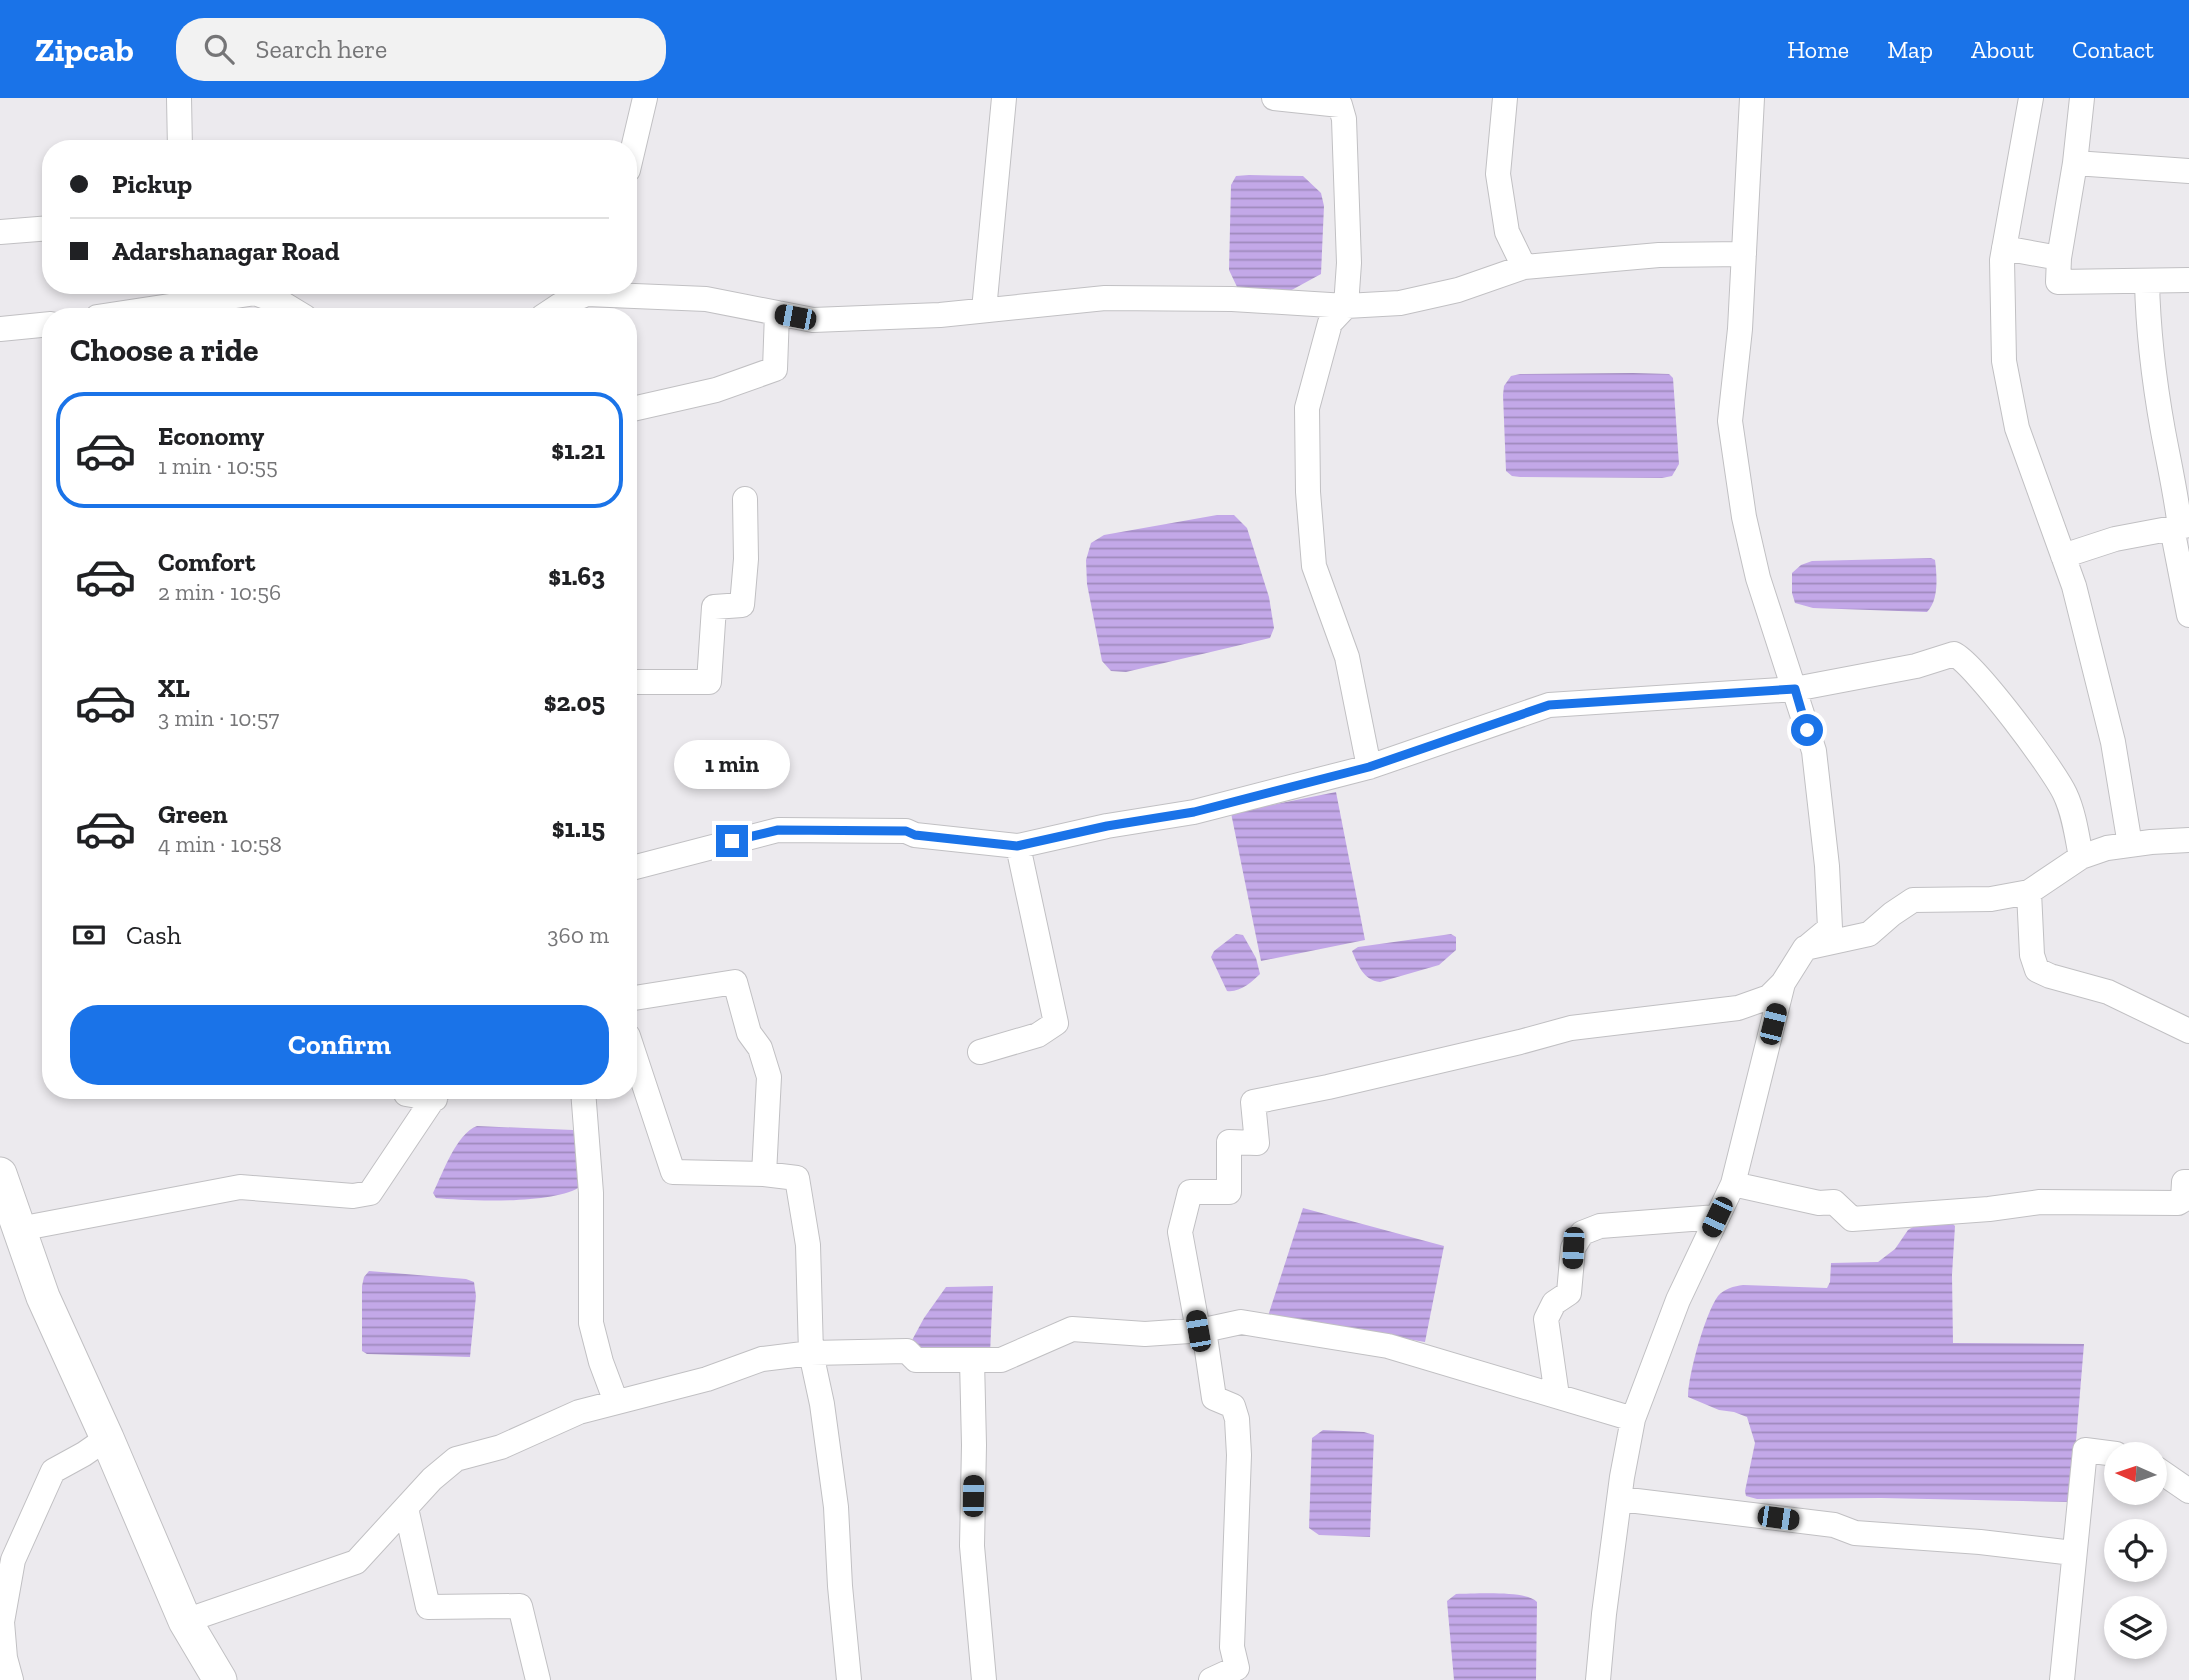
<!DOCTYPE html>
<meta charset="utf-8">
<style>
body{margin:0;font-family:"Zilla Slab",serif;background:#f2f2f2;color:#202124;height:100vh;display:flex;flex-direction:column;font-size:26px;white-space:nowrap}
*{box-sizing:border-box;margin:0}
p{font-size:23px;color:#757577}
.icon{flex:none;width:38px;height:38px;fill:none;stroke:currentColor;stroke-width:2;stroke-linecap:round;stroke-linejoin:round}
.map{position:relative;flex:1;overflow:hidden}
.details{position:absolute;left:42px;top:210px;width:595px;height:791px;display:flex;flex-direction:column;background:#fff;border-radius:28px;box-shadow:0 4px 10px #0003}
.details>*{flex:none}
.top-card{position:absolute;left:42px;top:42px;width:595px;height:154px;border-radius:28px;box-shadow:0 4px 10px #0003;display:grid;align-content:center;height:154px;padding:0 28px;background:#fff}
.needle{width:46px;rotate:273deg}
.controls{position:absolute;left:2104px;top:1344px;display:grid;gap:14px}
.controls a{display:grid;place-items:center;width:63px;height:63px;border-radius:50%;background:#fff;box-shadow:0 4px 10px #0003;font-size:35px}
.end{position:absolute;width:32px;height:32px;margin:-16px;border:9px solid #1a73e8;background:#fff;box-shadow:0 0 0 4px #fff}
.from{border-radius:50%}
.bubble{position:absolute;height:49px;border-radius:24px;background:#fff;box-shadow:0 4px 10px #0003;font-size:23px;font-weight:700;line-height:49px;text-align:center}
.car{position:absolute;width:21px;height:42px;margin:-21px -10px;border-radius:9px;box-shadow:0 0 5px 2px #0007;background:linear-gradient(#222 24%,#8ab4d8 0 40%,#222 0 76%,#8ab4d8 0 86%,#222 0)}
.top-card b{display:flex;align-items:center;gap:24px;height:66px;font-size:26px}
.top-card b+b{border-top:2px solid #e0e0e0}
.top-card i{width:18px;height:18px;background:#202124}
ul{padding:0;list-style:none}
li{display:flex;align-items:center;gap:21px;height:116px;margin:0 14px 10px;padding:0 14px;border:4px solid transparent;border-radius:28px}
li div{flex:1}
li b{display:block;font-size:26px}
li em{font-style:normal;font-weight:700}
li.selected{border-color:#1a73e8}
li>.icon{width:63px;height:63px;stroke-width:1.5}
h2{padding:0 28px;font-size:32px;line-height:84px}
.pay{display:flex;align-items:center;gap:18px;height:77px;padding:0 28px;font-size:26px}
.pay p{margin-inline-start:auto}
.primary-button{display:flex;gap:14px;margin-top:auto;padding:14px 28px}
.primary-button a{flex:1;height:80px;border-radius:28px;background:#1a73e8;color:#fff;font-size:28px;font-weight:700;line-height:80px;text-align:center}
header{display:flex;align-items:center;gap:42px;box-sizing:border-box;height:98px;padding:0 35px;background:#1a73e8;color:#fff}
header strong{font-size:33px}
nav{display:flex;gap:38px;margin-inline-start:auto;font-size:24px}
.search{width:490px;height:63px;background:#f2f2f2;display:flex;align-items:center;gap:18px;box-sizing:border-box;padding:0 24px;border-radius:28px;color:#757577;font-size:26px}
.map>svg:first-child{display:block}
.water{fill:url(#water-rules)}
.lines{fill:none;stroke-linecap:round;stroke-linejoin:round}
.minor-casing{stroke:#c1c0c3;stroke-width:26}
.secondary-casing{stroke:#c1c0c3;stroke-width:35}
.minor{stroke:#fff;stroke-width:24}
.secondary{stroke:#fff;stroke-width:33}
.route{stroke:#1a73e8;stroke-width:9}
</style>
<header>
<strong>Zipcab</strong>
<div class="search"><svg class="icon" aria-label="search" viewBox="0 0 24 24"><circle cx="10" cy="10" r="6"/><path d="M15 15l6 6"/></svg>Search here</div>
<nav><a>Home</a><a>Map</a><a>About</a><a>Contact</a></nav>
</header>
<div class="map">
<svg width="2189" height="1582" viewBox="0 0 2189 1582">
<defs>
<pattern id="water-rules" width="6" height="5" patternUnits="userSpaceOnUse" patternTransform="scale(1.75)"><rect width="6" height="5" fill="#c3a8e8"/><path d="M0 2.5h6" fill="none" stroke="#9f8abd"/></pattern>
</defs>
<rect width="100%" height="100%" fill="#eceaee"/>
<!-- water -->
<path class="water" d="M1249,77l54,1 18,17 3,13 -3,68 -33,18 -50,-3 -9,-19 2,-85 5,-9z
M1633,275l36,1 4,4 6,86 -7,12 -10,2 -142,-1 -8,-1 -6,-5 -3,-76 1,-9 7,-10 9,-2z
M1217,417h17l13,13 22,69 5,31 -4,10 -144,34 -15,-1 -9,-10 -15,-77 -1,-24 5,-17 13,-8z
M1931,460l4,2c2,16 4,40 -8,52l-114,-4 -18,-5 -3,-10v-20l9,-8 11,-4z
M1336,694l29,148 -104,21 -30,-148z
M1236,836l7,1 13,23 4,16c-8,8 -21,19 -33,17l-16,-34 3,-6z
M1451,836l5,3v13l-17,15 -59,17c-17,-2 -22,-17 -28,-31l6,-4z
M477,1028l96,4 8,3v53c-25,19 -114,15 -145,12l-3,-5c10,-20 23,-59 44,-67z
M1303,1110l141,38 -19,96 -157,-26z
M1951,1124l4,4 -3,49 1,68 131,1 -13,158 -190,-4 -124,1 -11,-3 -1,-5 10,-48 -8,-26 -13,-5 -15,-2 -31,-13c0,-22 17,-83 30,-101 6,-7 16,-10 25,-11l84,3 3,-6 1,-19 47,-1 17,-13 13,-19 10,-6z
M369,1173l97,8 8,3 2,14 -6,61 -103,-3 -5,-3v-65l2,-9z
M993,1188l-3,68 -70,3 -9,-15 13,-24 22,-31z
M1323,1332l41,2 10,3 -4,102 -51,-2 -10,-7 3,-90z
M1456,1496c18,0 70,-4 81,8l-1,78h-82l-7,-79z"/>
<g class="lines">
<defs>
<path id="minor" d="M179,0l1,51
M1274,0l66,7 4,14 5,144 -3,43 -16,17 -23,85 1,84 6,74 33,91 22,110
M1505,0l-7,76 9,58 17,35
M1752,0l-12,231 -10,92 14,96 14,61 56,173 13,115 3,62 -24,20
M2031,0l-29,162 2,101 13,67 57,158 39,156 17,103
M2075,65l114,8
M628,72l17,-72
M0,134l51,-4
M2004,150l55,10 -1,24 131,-2
M2059,160l16,-95 7,-65
M2147,183c1,50 7,100 16,150 6,32 13,63 17,96
M984,212l20,-212
M97,219l158,-24 27,10 23,14
M542,219l18,-12 27,-11 119,5 107,21 127,-5 165,-17 127,1 114,7 54,-3 58,-13 66,-23 135,-12 85,-1
M0,231l51,-5
M628,312l88,-20 59,-21 2,-56
M2172,430l17,87
M2063,458l52,-17 74,-14
M628,584h81l5,-75 28,-2 4,-46 -1,-60
M628,771l150,-39 128,1 9,4 103,11 89,-20 87,-14 175,-45 180,-62 246,-16 121,-23 38,-12c21,10 100,116 111,140 9,19 12,42 16,63
M2029,794l3,63 5,15 13,6 58,16 81,39
M628,901l107,-17 14,51 11,15 9,29 -5,97 33,4 11,67 3,108 11,51 14,103 4,79 9,94
M628,938l45,136 91,2
M980,954l58,-17 18,-12 -38,-177
M404,992l2,4 29,5
M583,992l8,103v130l10,39 15,40
M1733,1086l86,19 15,-1 18,17 137,-10 51,-7 138,1 5,-3 1,-18h5
M19,1131l221,-42 113,9 17,-3 69,-103
M1198,1232l-18,-98 10,-40h39v-50l28,1 -4,-41 75,-15 192,-45 51,-14 167,-20 31,-11 14,-14
M1204,1232l10,68 19,8 4,13 2,36 -7,192 5,21 -26,12
M972,1262l2,85 -2,101 12,134
M1557,1298l-11,-77 8,-16 15,-10 4,-45 9,-15 18,-7 117,-9
M2154,1369l35,24
M1620,1401l214,26 21,8 125,9 93,11
M406,1410l22,99 92,-1 18,74
M185,1523l171,-59 76,-83 24,-20 45,-12 78,-35 128,-33 55,-20 49,-6 96,-2 9,9h85l71,-31 73,5 59,-4 37,-8 147,24 245,73
M11,1582l-6,-22 -3,-36 11,-62 40,-89 31,-17 23,-16
M1598,1582l6,-66 18,-137 11,-58 45,-119 55,-116 50,-201 22,-35 64,-14 23,-20 21,-14 78,-1 38,-7 52,-35 26,-9 44,-6 38,-2
M2062,1582l23,-230 31,4"/>
<path id="secondary" d="M0,1076l43,123 64,141 78,183 35,59"/>
</defs>
<!-- minor casing -->
<use href="#minor" class="minor-casing"/>
<!-- secondary casing -->
<use href="#secondary" class="secondary-casing"/>
<!-- minor -->
<use href="#minor" class="minor"/>
<!-- secondary -->
<use href="#secondary" class="secondary"/>
</g>
<g class="lines">
<!-- route -->
<path class="route" d="M732,743l46,-11 128,1 9,4 102,11 90,-20 87,-14 175,-45 180,-62 246,-16 12,41"/>
</g>
</svg>
<div class="controls">
<a><svg class="needle" viewBox="-14 -14 28 28"><path d="M0-13l5 13h-10z" fill="#e53935"/><path d="M0 13l5-13h-10z" fill="#757577"/></svg></a>
<a><svg class="icon" aria-label="locate" viewBox="0 0 24 24"><circle cx="12" cy="12" r="6"/><path d="M12 2v4M12 18v4M2 12h4M18 12h4"/></svg></a>
<a><svg class="icon" aria-label="layers" viewBox="0 0 24 24"><path d="M12 4l9 5-9 5-9-5zM3 14l9 5 9-5"/></svg></a>
</div>
<i class="end from" style="left:1807px;top:632px"></i>
<i class="end" style="left:732px;top:743px"></i>
<div class="bubble" style="left:674px;top:642px;width:116px">1 min</div>
<i class="car" style="left:795px;top:219px;rotate:281deg"></i>
<i class="car" style="left:1773px;top:926px;rotate:14deg"></i>
<i class="car" style="left:1717px;top:1119px;rotate:205deg"></i>
<i class="car" style="left:1573px;top:1150px;rotate:183deg"></i>
<i class="car" style="left:1198px;top:1233px;rotate:350deg"></i>
<i class="car" style="left:973px;top:1398px;rotate:1deg"></i>
<i class="car" style="left:1778px;top:1420px;rotate:98deg"></i>
<div class="top-card">
<b><i class="from"></i>Pickup</b>
<b><i></i>Adarshanagar Road</b>
</div>
<section class="details">
<h2>Choose a ride</h2>
<ul>
<li class="selected"><svg class="icon" aria-label="car" viewBox="0 0 24 24"><path d="M5 17H2v-5l4-1 3-4h7l3 4 3 1v5h-3M9 17h6M6 11h13"/><circle cx="7" cy="17" r="2"/><circle cx="17" cy="17" r="2"/></svg><div><b>Economy</b><p>1 min · 10:55</p></div><em>$1.21</em></li>
<li><svg class="icon" aria-label="car" viewBox="0 0 24 24"><path d="M5 17H2v-5l4-1 3-4h7l3 4 3 1v5h-3M9 17h6M6 11h13"/><circle cx="7" cy="17" r="2"/><circle cx="17" cy="17" r="2"/></svg><div><b>Comfort</b><p>2 min · 10:56</p></div><em>$1.63</em></li>
<li><svg class="icon" aria-label="car" viewBox="0 0 24 24"><path d="M5 17H2v-5l4-1 3-4h7l3 4 3 1v5h-3M9 17h6M6 11h13"/><circle cx="7" cy="17" r="2"/><circle cx="17" cy="17" r="2"/></svg><div><b>XL</b><p>3 min · 10:57</p></div><em>$2.05</em></li>
<li><svg class="icon" aria-label="car" viewBox="0 0 24 24"><path d="M5 17H2v-5l4-1 3-4h7l3 4 3 1v5h-3M9 17h6M6 11h13"/><circle cx="7" cy="17" r="2"/><circle cx="17" cy="17" r="2"/></svg><div><b>Green</b><p>4 min · 10:58</p></div><em>$1.15</em></li>
</ul>
<div class="pay"><svg class="icon" aria-label="cash" viewBox="0 0 24 24"><path d="M3 7h18v10H3z"/><circle cx="12" cy="12" r="2"/></svg>Cash<p>360 m</p></div>
<div class="primary-button"><a>Confirm</a></div>
</section>
</div>
